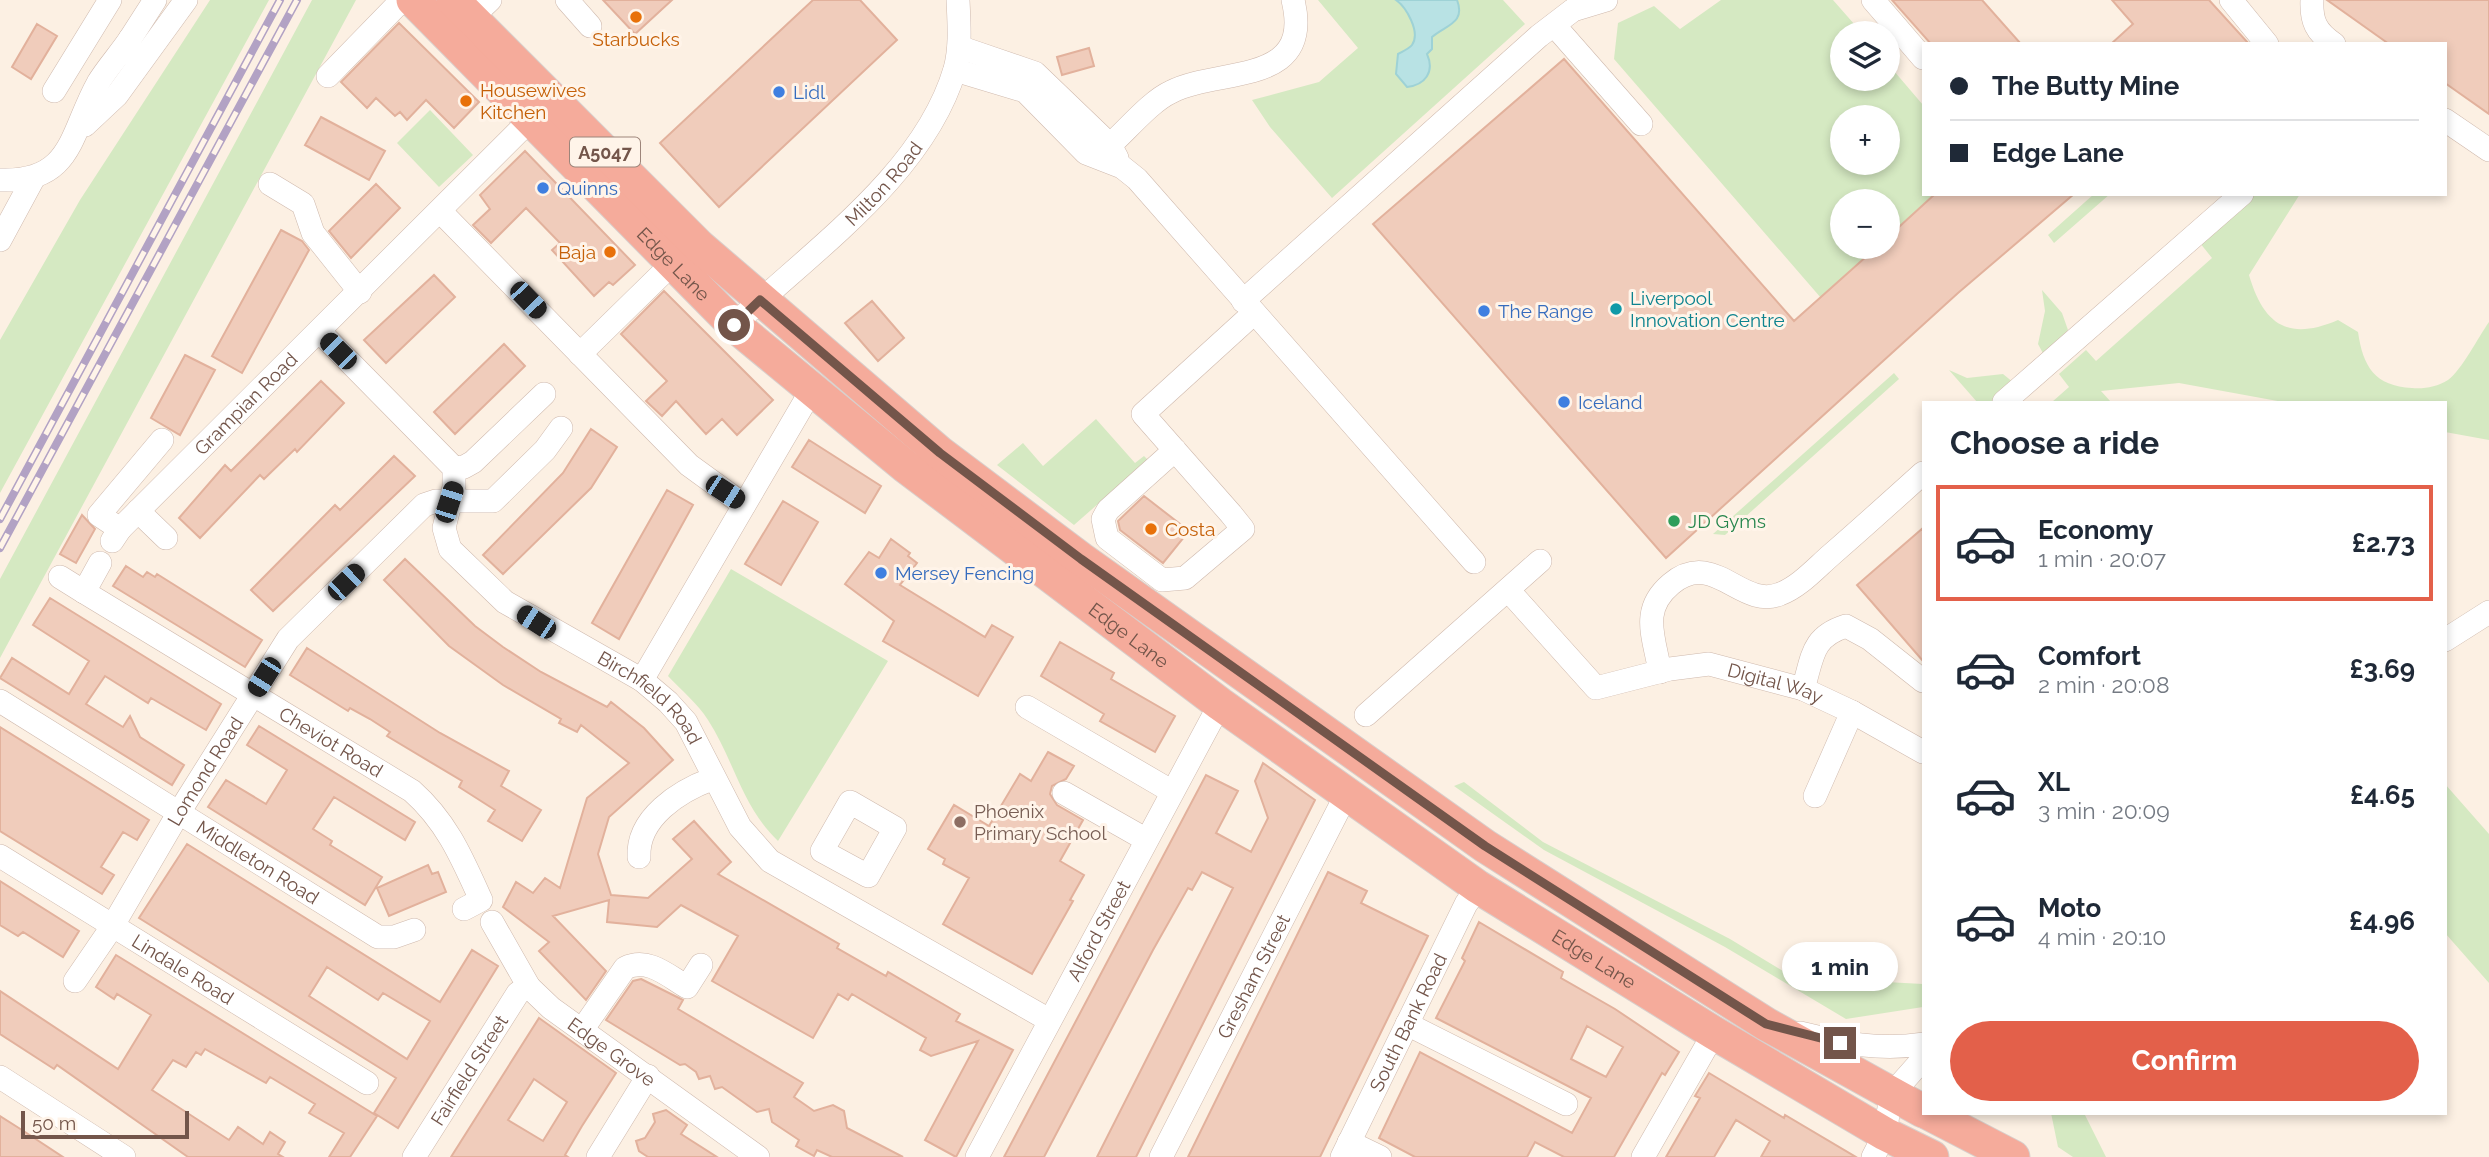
<!DOCTYPE html>
<meta charset="utf-8">
<style>
body{margin:0;font-family:Raleway,sans-serif;background:#f2f2f3;color:#1f2937;height:100vh;display:flex;flex-direction:column;font-size:26px;white-space:nowrap}
*{box-sizing:border-box;margin:0}
p{font-size:23px;color:#747a83}
.icon{flex:none;width:38px;height:38px;fill:none;stroke:currentColor;stroke-width:2;stroke-linecap:round;stroke-linejoin:round}
.map{position:relative;flex:1;overflow:hidden}
.panel{position:absolute;left:1922px;top:401px;width:525px;height:714px;display:flex;flex-direction:column;background:#fff;border-radius:0px;box-shadow:0 4px 10px #0003}
.panel>*{flex:none}
.top-card{position:absolute;left:1922px;top:42px;width:525px;height:154px;border-radius:0px;box-shadow:0 4px 10px #0003;display:grid;align-content:center;height:154px;padding:0 28px;background:#fff}
.fabs{position:absolute;left:1830px;top:21px;display:grid;gap:14px}
.fabs a{display:grid;place-items:center;width:70px;height:70px;border-radius:50%;background:#fff;box-shadow:0 4px 10px #0003;font-size:35px}
.scale{position:absolute;left:21px;bottom:18px;width:168px;box-sizing:border-box;padding-left:7px;border:4px solid #73554a;border-top:0;font-size:19px;line-height:24px;white-space:nowrap;color:#73554a;-webkit-text-stroke:5px #fff4e9;paint-order:stroke}
.end{position:absolute;width:32px;height:32px;margin:-16px;border:9px solid #73554a;background:#fff;box-shadow:0 0 0 4px #fff}
.from{border-radius:50%}
.bubble{position:absolute;height:49px;border-radius:24px;background:#fff;box-shadow:0 4px 10px #0003;font-size:23px;font-weight:700;line-height:49px;text-align:center}
.car{position:absolute;width:21px;height:42px;margin:-21px -10px;border-radius:9px;box-shadow:0 0 5px 2px #0007;background:linear-gradient(#222 24%,#8ab4d8 0 40%,#222 0 76%,#8ab4d8 0 86%,#222 0)}
.top-card b{display:flex;align-items:center;gap:24px;height:66px;font-size:26px}
.top-card b+b{border-top:2px solid #e0e1e3}
.top-card i{width:18px;height:18px;background:#1f2937}
ul{padding:0;list-style:none}
li{display:flex;align-items:center;gap:21px;height:116px;margin:0 14px 10px;padding:0 14px;border:4px solid transparent;border-radius:0px}
li div{flex:1}
li b{display:block;font-size:26px}
li em{font-style:normal;font-weight:700}
li.current{border-color:#e3604a}
li>.icon{width:63px;height:63px;stroke-width:1.5}
h2{padding:0 28px;font-size:32px;line-height:84px}
.cta{display:flex;gap:14px;margin-top:auto;padding:14px 28px}
.cta a{flex:1;height:80px;border-radius:42px;background:#e3604a;color:#fff;font-size:28px;font-weight:700;line-height:80px;text-align:center}
.map>svg:first-child{display:block}
.green{fill:#d5e9c2;fill-rule:evenodd}
.water{fill:#b8e2e4;stroke:#9ed2d6;stroke-width:2}
.building{fill:#f0ccbb;stroke:#e2b19c;stroke-width:2;fill-rule:evenodd}
.lines{fill:none;stroke-linecap:round;stroke-linejoin:round}
.minor-casing{stroke:#cfb9ad;stroke-width:24}
.highway-casing{stroke:#d8cfcc;stroke-width:35}
.minor{stroke:#fff;stroke-width:23}
.highway{stroke:#f5ab9b;stroke-width:33}
.rail-casing{stroke:#b2a2c4;stroke-width:8}
.rail{stroke:#fff4e9;stroke-width:5;stroke-dasharray:16;stroke-linecap:butt}
.route{stroke:#73554a;stroke-width:9}
.food-dot{fill:#e8710a;stroke:#fff4e9;stroke-width:2.5}
.shop-dot{fill:#3f7fe0;stroke:#fff4e9;stroke-width:2.5}
.culture-dot{fill:#0f9aa8;stroke:#fff4e9;stroke-width:2.5}
.leisure-dot{fill:#2e9e5b;stroke:#fff4e9;stroke-width:2.5}
.education-dot{fill:#8d6e63;stroke:#fff4e9;stroke-width:2.5}
.labels{text-anchor:middle;dominant-baseline:central;stroke-width:6;stroke-linejoin:round;paint-order:stroke}
.shield{fill:#fff4e9;stroke:#9d857a;stroke-width:2}
.shield-label{font-size:18px;font-weight:bold;fill:#73554a}
.food-label{font-size:19px;fill:#c56008;stroke:#fff4e9;text-anchor:start}
.shop-label{font-size:19px;fill:#366cbe;stroke:#fff4e9;text-anchor:start}
.street-label{font-size:19px;fill:#73554a;stroke:#fff4e9}
.culture-label{font-size:19px;fill:#0d838f;stroke:#fff4e9;text-anchor:start}
.leisure-label{font-size:19px;fill:#27864d;stroke:#fff4e9;text-anchor:start}
.education-label{font-size:19px;fill:#785e54;stroke:#fff4e9;text-anchor:start}
</style>
<div class="map">
<svg width="2489" height="1157" viewBox="0 0 2489 1157">
<rect width="100%" height="100%" fill="#fcf0e3"/>
<!-- green -->
<path class="green" d="M210,0h59l-269,493v-153l80,-140z
M312,0h44l-356,658v-79z
M1318,0h185l22,24 -193,174 -62,-71 -18,-27 67,-18 39,-34z
M1721,0h112l29,33h-19v46h45v-15l35,41v89h12l-47,43v-36h-45v46h34l-56,51 -207,-239 4,-36 36,-17 26,23zM1843,117h45v46h-45z
M430,110l43,45 -34,32 -42,-44z
M2094,194h16l-56,49 -6,-8z
M2255,194h45l-51,81c15,51 40,66 89,45l20,12c5,35 17,54 54,56 12,1 25,-1 36,-8 13,-9 31,-44 41,-58v118l-44,-8v-30h-162l-104,-19 -78,8 10,11h-59l17,-15 -10,-13 27,-24 10,11 116,-103 -12,-15z
M2042,290l20,23 6,17 -23,27 -7,-13 7,-33z
M1949,370l18,8 36,-4 11,9 -23,19h-14z
M1894,373l5,6 -174,156 -12,-1z
M1096,419l39,44 9,-7 4,4 -74,65 -77,-60 26,-22 20,23z
M731,569l157,92 -110,180c-36,-34 -44,-81 -70,-121 -10,-16 -27,-30 -40,-44z
M1464,782l79,60 187,97 63,38 130,7v23l-77,12 -121,-72 -181,-97 -90,-64z
M2445,784l44,50v149l-44,-50z
M2051,1113h33l22,44h-33l-15,-10z"/>
<!-- water -->
<path class="water" d="M1396,0h61c9,23 -11,25 -25,37v12l-5,5c8,18 -2,31 -20,33l-11,-13 2,-20c4,-2 12,-6 14,-9 9,-13 -6,-38 -16,-45z"/>
<!-- building -->
<path class="building" d="M603,0h69l-37,34z
M813,0h47l37,40 -178,167 -59,-64z
M1892,0h90l39,44h-90z
M2112,0h97l40,44h-138l22,-20z
M2327,0h162v114l-44,-31v-39h-56z
M399,23l80,79 -25,26 -28,-28 -19,20 -7,-8 -5,4 -19,-18 -9,10 -26,-26z
M37,24l20,12 -26,43 -19,-12z
M1089,48l5,18 -32,9 -5,-18z
M1564,59l230,262 83,-74h11v-10l47,-43h139l-116,99 -292,265 -293,-334z
M321,117l64,34 -16,29 -64,-35z
M525,151l110,114 -22,20 -4,-3 -15,14 -42,-46 8,-7 -34,-35 -35,35 -18,-18 17,-16 -10,-14z
M376,184l24,24 -49,50 -22,-27z
M281,230l21,11 7,9 -67,123 -30,-17z
M434,275l21,22 -69,66 -22,-23z
M664,291l109,109 -36,35 -15,-16 -16,15 -30,-33 -14,15 -16,-15 21,-20 -46,-47z
M872,301l32,37 -26,23 -33,-38z
M504,344l21,22 -70,68 -21,-22z
M185,355l30,15 -35,65 -29,-17z
M321,381l23,22 -47,49 -2,-3 -31,30 -4,-4 -60,63 -21,-20 46,-53 6,6z
M591,429l26,18 -26,41 -88,86 -20,-19 80,-82z
M809,440l72,46 -16,27 -73,-46z
M394,456l21,20 -142,135 -22,-21 84,-85 5,5z
M667,490l26,15 -74,134 -27,-16z
M1144,496l45,35 -26,32 -43,-33 -2,-9z
M783,501l35,21 -37,63 -36,-21z
M82,515l13,14 -19,34 -16,-9z
M1923,528v133l-66,-76z
M891,539l19,14 -2,3 9,7 -17,22 85,52 7,-12 21,12 -35,59 -95,-55 11,-20 -49,-37 24,-32 10,6z
M405,559l70,67 28,21 38,25 66,35 4,-5 33,26 29,32 -64,57 -11,37 13,41 37,3 44,-39 -19,-20 21,-18 37,41 -13,12 121,70 -2,4 49,28 2,-4 72,42 -4,7 57,29 -57,107 -31,-17 53,-99 -47,15 -11,-6 6,-12 -74,-44 -4,6 -10,-6 -25,44 -101,-57 26,-45 -57,-31 -24,22 -50,-5 2,-22 -56,16 53,55 -20,29 -47,-49 10,-9 -46,-35 13,-25 17,11 12,-15 15,10 27,-90 42,-35 -48,-38 -4,7 -18,-9 2,-4 -58,-34 -54,-39 -65,-66z
M126,566l17,11 4,-5 8,5 2,-3 105,66 -17,27 -132,-81z
M50,598l171,106 -15,26 -55,-32 -3,5 -43,-27 -19,28 37,23 7,-11 10,21 44,28 -12,20 -172,-107 12,-20 57,36 20,-33 -56,-36z
M1060,642l54,31 -3,6 64,37 -20,36 -55,-31 4,-7 -63,-38z
M307,648l133,85 69,38 -8,15 40,24 -19,31 -34,-20 7,-11 -36,-23 3,-6 -75,-45 3,-4 -20,-13 -20,-11 -2,3 -58,-36z
M259,726l156,96 -10,18 -71,-43 -21,32 19,12 -2,4 52,32 -17,28 -157,-98 18,-27 40,24 21,-34 -40,-25z
M0,727l149,93 -12,20 -14,-8 -22,35 13,8 -12,19 -102,-63z
M1048,752l26,14 -8,13 -14,7 -2,8 7,11 26,15 -23,41 24,14 -14,25 3,1 -41,73 -89,-50 26,-46 -26,-14 2,-5 -17,-10 26,-44 35,21 31,-52 11,7z
M1263,763l52,37 -179,357h-39l136,-269 -31,-16 -10,18 -4,-2 -35,62 -109,207h-40l202,-382 32,16 -22,42 35,19 17,-34 -13,-37z
M187,844l253,158 32,-52 26,16 -100,162 -24,-15 22,-35 -257,-160zM327,967l51,33 5,-7 47,28 -23,38 -98,-63z
M428,865l4,9 6,-2 8,20 -57,24 -12,-28z
M1328,872l39,19 -6,12 67,33 -108,221h-132z
M0,881l79,50 -16,26 -40,-25 -5,4 -18,-11z
M1479,922l84,50 -2,6 54,31 64,43 -14,23 -3,-2 -48,84h-50l-29,-15 -8,15h-112l-36,-19 41,-86 152,81 19,-35 -155,-80 29,-57 -3,-3zM1587,1026l36,21 -17,30 -35,-18z
M116,955l261,161 -27,41h-21l15,-24 -35,-20 6,-9 -45,-27 -4,6 -61,-34 -4,6 -5,-3 -10,15 -13,-7 -21,30 77,50 9,-13 25,17 7,-12 15,10 -7,12 5,3h-95l-131,-92 -3,4 -54,-35v-43l118,78 33,-54 -34,-21 -3,5 -18,-12z
M641,979l42,21 -5,9 125,74 -9,14 20,14 19,-6 11,6 3,17 56,29h-71l-15,-7 -3,6 -18,-10 3,-6 -27,-18 -3,-13 -12,3 -35,-25 -7,2 -5,-13 -11,3 -3,-7 -11,-8 -5,1 -74,-45 27,-39z
M539,1018l77,55 -34,53 -17,29 3,2h-117zM534,1079l33,23 -24,39 -35,-21z
M1709,1073l75,45 1,-3 71,42h-95l9,-16 -34,-21 -22,37h-48l34,-59 -5,-2z
M666,1110l21,15 -6,9 36,23h-69l-9,-6 -3,-10 9,-3 10,-16 -2,-8z
M0,1116l22,14 41,27h-63z"/>
<g class="lines">
<defs>
<g id="minor">
<path d="M567,0l23,26"/>
<path d="M1873,0l50,58"/>
<path d="M2231,0l36,44"/>
<path d="M2312,0c-1,21 4,32 22,44"/>
<path d="M471,18l19,-18"/>
<path d="M1554,25l87,99"/>
<path d="M959,47l76,26 75,72 7,13"/>
<path d="M128,53l2,-14 25,-39"/>
<path d="M955,70l70,21 61,62 36,14 15,12 337,383"/>
<path d="M328,76l74,-76"/>
<path d="M54,91l56,-91"/>
<path d="M2445,120l44,30"/>
<path d="M85,125l32,-30 69,-95"/>
<path d="M1110,145c17,-15 41,-44 61,-53 49,-25 143,-5 122,-92"/>
<path d="M0,180c73,3 70,-47 98,-97 9,-15 22,-29 32,-44"/>
<path d="M270,184l33,20 10,29 47,59"/>
<path d="M441,212l248,253 55,40"/>
<path d="M0,240l33,-61"/>
<path d="M1243,301l296,-265 34,-26 33,-10"/>
<path id="s1" d="M734,325c76,-73 190,-150 221,-256 6,-22 4,-46 3,-69"/>
<path id="s2" d="M319,331l135,137v19l-10,41 6,21 55,53 137,78 26,22 18,20 54,105 30,34 279,159"/>
<path d="M580,354l92,-90"/>
<path d="M2004,402l238,-208"/>
<path d="M1175,450l-67,60 -5,9 4,19 55,42 23,-2 58,-49 -12,-15 -88,-100 111,-101"/>
<path d="M454,468l10,-1 9,-5 71,-68"/>
<path d="M138,511l28,27"/>
<path d="M120,529l-21,-14 63,-75"/>
<path id="s3" d="M112,541l8,-12 411,-410"/>
<path id="s4" d="M100,563l-16,29 328,199c35,31 50,67 69,109l-17,9"/>
<path d="M60,577l24,15"/>
<path id="s5" d="M1509,591l87,97 74,-19 39,-5 94,25 49,23 71,40"/>
<path d="M2445,640l44,-28"/>
<path d="M1660,672c-6,-36 -20,-62 11,-88 43,-36 70,26 109,10 19,-7 35,-25 51,-39 31,-27 61,-54 92,-82"/>
<path d="M642,680l169,-289"/>
<path d="M1803,689c10,-32 8,-52 43,-63l24,13 53,42"/>
<path id="s6" d="M0,701l378,236h16l20,-7"/>
<path d="M1027,707l144,84"/>
<path d="M1366,715l174,-154"/>
<path d="M1064,793l81,46"/>
<path d="M1815,796l37,-84"/>
<path d="M850,802l45,26 -27,48 -46,-25z"/>
<path id="s7" d="M0,856l367,227"/>
<path d="M639,857c-2,-39 40,-66 73,-78"/>
<path id="s8" d="M492,922l37,65 22,21 207,149"/>
<path id="s9" d="M75,981l37,-54 66,-113 110,-175 136,-134 12,-4h57l52,-51 16,-22"/>
<path d="M1407,1024l159,80"/>
<path d="M582,1030l43,-62c23,-11 42,7 62,19l14,-22"/>
<path d="M1800,1033c42,10 80,18 123,11"/>
<path d="M0,1077l124,80"/>
<path d="M1349,1142l31,15"/>
<path id="s10" d="M414,1157l104,-164 11,-6"/>
<path d="M598,1157l50,-81"/>
<path id="s11" d="M977,1157l243,-453"/>
<path id="s12" d="M1161,1157l185,-362"/>
<path id="s13" d="M1342,1157l124,-253 12,-17"/>
<path d="M1643,1157l71,-124"/>
<path d="M1873,1157l12,-23 6,-39 32,-36"/>
</g>
<g id="highway">
<path id="s14" d="M413,0l321,325 171,141 315,238 258,183 236,146 171,101 47,23"/>
<path d="M453,0l246,246 241,207 141,106 404,287 281,178 157,87"/>
<path d="M1928,1113l85,44"/>
</g>
</defs>
<!-- minor casing -->
<use href="#minor" class="minor-casing"/>
<!-- highway casing -->
<use href="#highway" class="highway-casing"/>
<!-- minor -->
<use href="#minor" class="minor"/>
<!-- highway -->
<use href="#highway" class="highway"/>
<defs>
<path id="rail" d="M0,519l280,-519
M0,548l297,-548"/>
</defs>
<!-- rail casing -->
<use href="#rail" class="rail-casing"/>
<!-- rail -->
<use href="#rail" class="rail"/>
</g>
<g class="lines">
<!-- route -->
<path class="route" d="M734,325l26,-25 180,153 141,106 404,287 281,178 74,19"/>
</g>
<!-- markers -->
<g class="food-dot">
<circle cx="636" cy="17" r="7"/>
<circle cx="466" cy="101" r="7"/>
<circle cx="610" cy="252" r="7"/>
<circle cx="1151" cy="529" r="7"/>
</g>
<g class="shop-dot">
<circle cx="779" cy="92" r="7"/>
<circle cx="543" cy="188" r="7"/>
<circle cx="1484" cy="311" r="7"/>
<circle cx="1564" cy="402" r="7"/>
<circle cx="881" cy="573" r="7"/>
</g>
<circle class="culture-dot" cx="1616" cy="309" r="7"/>
<circle class="leisure-dot" cx="1674" cy="521" r="7"/>
<circle class="education-dot" cx="960" cy="822" r="7"/>
<g class="labels">
<!-- shield labels -->
<rect class="shield" x="570" y="137.5" width="70" height="29" rx="5"/>
<g class="shield-label">
<text x="605" y="152">A5047</text>
</g>
<!-- food labels -->
<g class="food-label">
<text x="636" y="39" text-anchor="middle">Starbucks</text>
<text x="480" y="90">Housewives<tspan x="480" dy="22">Kitchen</tspan></text>
<text x="596" y="252" text-anchor="end">Baja</text>
<text x="1165" y="529">Costa</text>
</g>
<!-- shop labels -->
<g class="shop-label">
<text x="793" y="92">Lidl</text>
<text x="557" y="188">Quinns</text>
<text x="1498" y="311">The Range</text>
<text x="1578" y="402">Iceland</text>
<text x="895" y="573">Mersey Fencing</text>
</g>
<!-- street labels -->
<g class="street-label">
<text stroke="none"><textPath href="#s1" startOffset="206">Milton Road</textPath></text>
<text stroke="none"><textPath href="#s14" startOffset="371">Edge Lane</textPath></text>
<text stroke="none"><textPath href="#s3" startOffset="192">Grampian Road</textPath></text>
<text stroke="none"><textPath href="#s14" startOffset="959">Edge Lane</textPath></text>
<text stroke="none"><textPath href="#s5" startOffset="315">Digital Way</textPath></text>
<text stroke="none"><textPath href="#s2" startOffset="527">Birchfield Road</textPath></text>
<text stroke="none"><textPath href="#s4" startOffset="322">Cheviot Road</textPath></text>
<text stroke="none"><textPath href="#s9" startOffset="247">Lomond Road</textPath></text>
<text stroke="none"><textPath href="#s6" startOffset="304">Middleton Road</textPath></text>
<text stroke="none"><textPath href="#s11" startOffset="257">Alford Street</textPath></text>
<text stroke="none"><textPath href="#s14" startOffset="1526">Edge Lane</textPath></text>
<text stroke="none"><textPath href="#s7" startOffset="215">Lindale Road</textPath></text>
<text stroke="none"><textPath href="#s12" startOffset="203">Gresham Street</textPath></text>
<text stroke="none"><textPath href="#s13" startOffset="150">South Bank Road</textPath></text>
<text stroke="none"><textPath href="#s8" startOffset="180">Edge Grove</textPath></text>
<text stroke="none"><textPath href="#s10" startOffset="103">Fairfield Street</textPath></text>
</g>
<!-- culture labels -->
<g class="culture-label">
<text x="1630" y="298">Liverpool<tspan x="1630" dy="22">Innovation Centre</tspan></text>
</g>
<!-- leisure labels -->
<g class="leisure-label">
<text x="1688" y="521">JD Gyms</text>
</g>
<!-- education labels -->
<g class="education-label">
<text x="974" y="811">Phoenix<tspan x="974" dy="22">Primary School</tspan></text>
</g>
</g>
</svg>
<div class="fabs">
<a><svg class="icon" aria-label="layers" viewBox="0 0 24 24"><path d="M12 4l9 5-9 5-9-5zM3 14l9 5 9-5"/></svg></a>
<a>+</a>
<a>−</a>
</div>
<div class="scale">50 m</div>
<i class="end from" style="left:734px;top:325px"></i>
<i class="end" style="left:1840px;top:1043px"></i>
<div class="bubble" style="left:1782px;top:942px;width:116px">1 min</div>
<i class="car" style="left:528px;top:300px;rotate:136deg"></i>
<i class="car" style="left:338px;top:351px;rotate:315deg"></i>
<i class="car" style="left:725px;top:492px;rotate:123deg"></i>
<i class="car" style="left:449px;top:502px;rotate:18deg"></i>
<i class="car" style="left:346px;top:582px;rotate:46deg"></i>
<i class="car" style="left:536px;top:622px;rotate:303deg"></i>
<i class="car" style="left:264px;top:677px;rotate:212deg"></i>
<div class="top-card">
<b><i class="from"></i>The Butty Mine</b>
<b><i></i>Edge Lane</b>
</div>
<section class="panel">
<h2>Choose a ride</h2>
<ul>
<li class="current"><svg class="icon" aria-label="car" viewBox="0 0 24 24"><path d="M5 17H2v-5l4-1 3-4h7l3 4 3 1v5h-3M9 17h6M6 11h13"/><circle cx="7" cy="17" r="2"/><circle cx="17" cy="17" r="2"/></svg><div><b>Economy</b><p>1 min · 20:07</p></div><em>£2.73</em></li>
<li><svg class="icon" aria-label="car" viewBox="0 0 24 24"><path d="M5 17H2v-5l4-1 3-4h7l3 4 3 1v5h-3M9 17h6M6 11h13"/><circle cx="7" cy="17" r="2"/><circle cx="17" cy="17" r="2"/></svg><div><b>Comfort</b><p>2 min · 20:08</p></div><em>£3.69</em></li>
<li><svg class="icon" aria-label="car" viewBox="0 0 24 24"><path d="M5 17H2v-5l4-1 3-4h7l3 4 3 1v5h-3M9 17h6M6 11h13"/><circle cx="7" cy="17" r="2"/><circle cx="17" cy="17" r="2"/></svg><div><b>XL</b><p>3 min · 20:09</p></div><em>£4.65</em></li>
<li><svg class="icon" aria-label="car" viewBox="0 0 24 24"><path d="M5 17H2v-5l4-1 3-4h7l3 4 3 1v5h-3M9 17h6M6 11h13"/><circle cx="7" cy="17" r="2"/><circle cx="17" cy="17" r="2"/></svg><div><b>Moto</b><p>4 min · 20:10</p></div><em>£4.96</em></li>
</ul>
<div class="cta"><a>Confirm</a></div>
</section>
</div>
